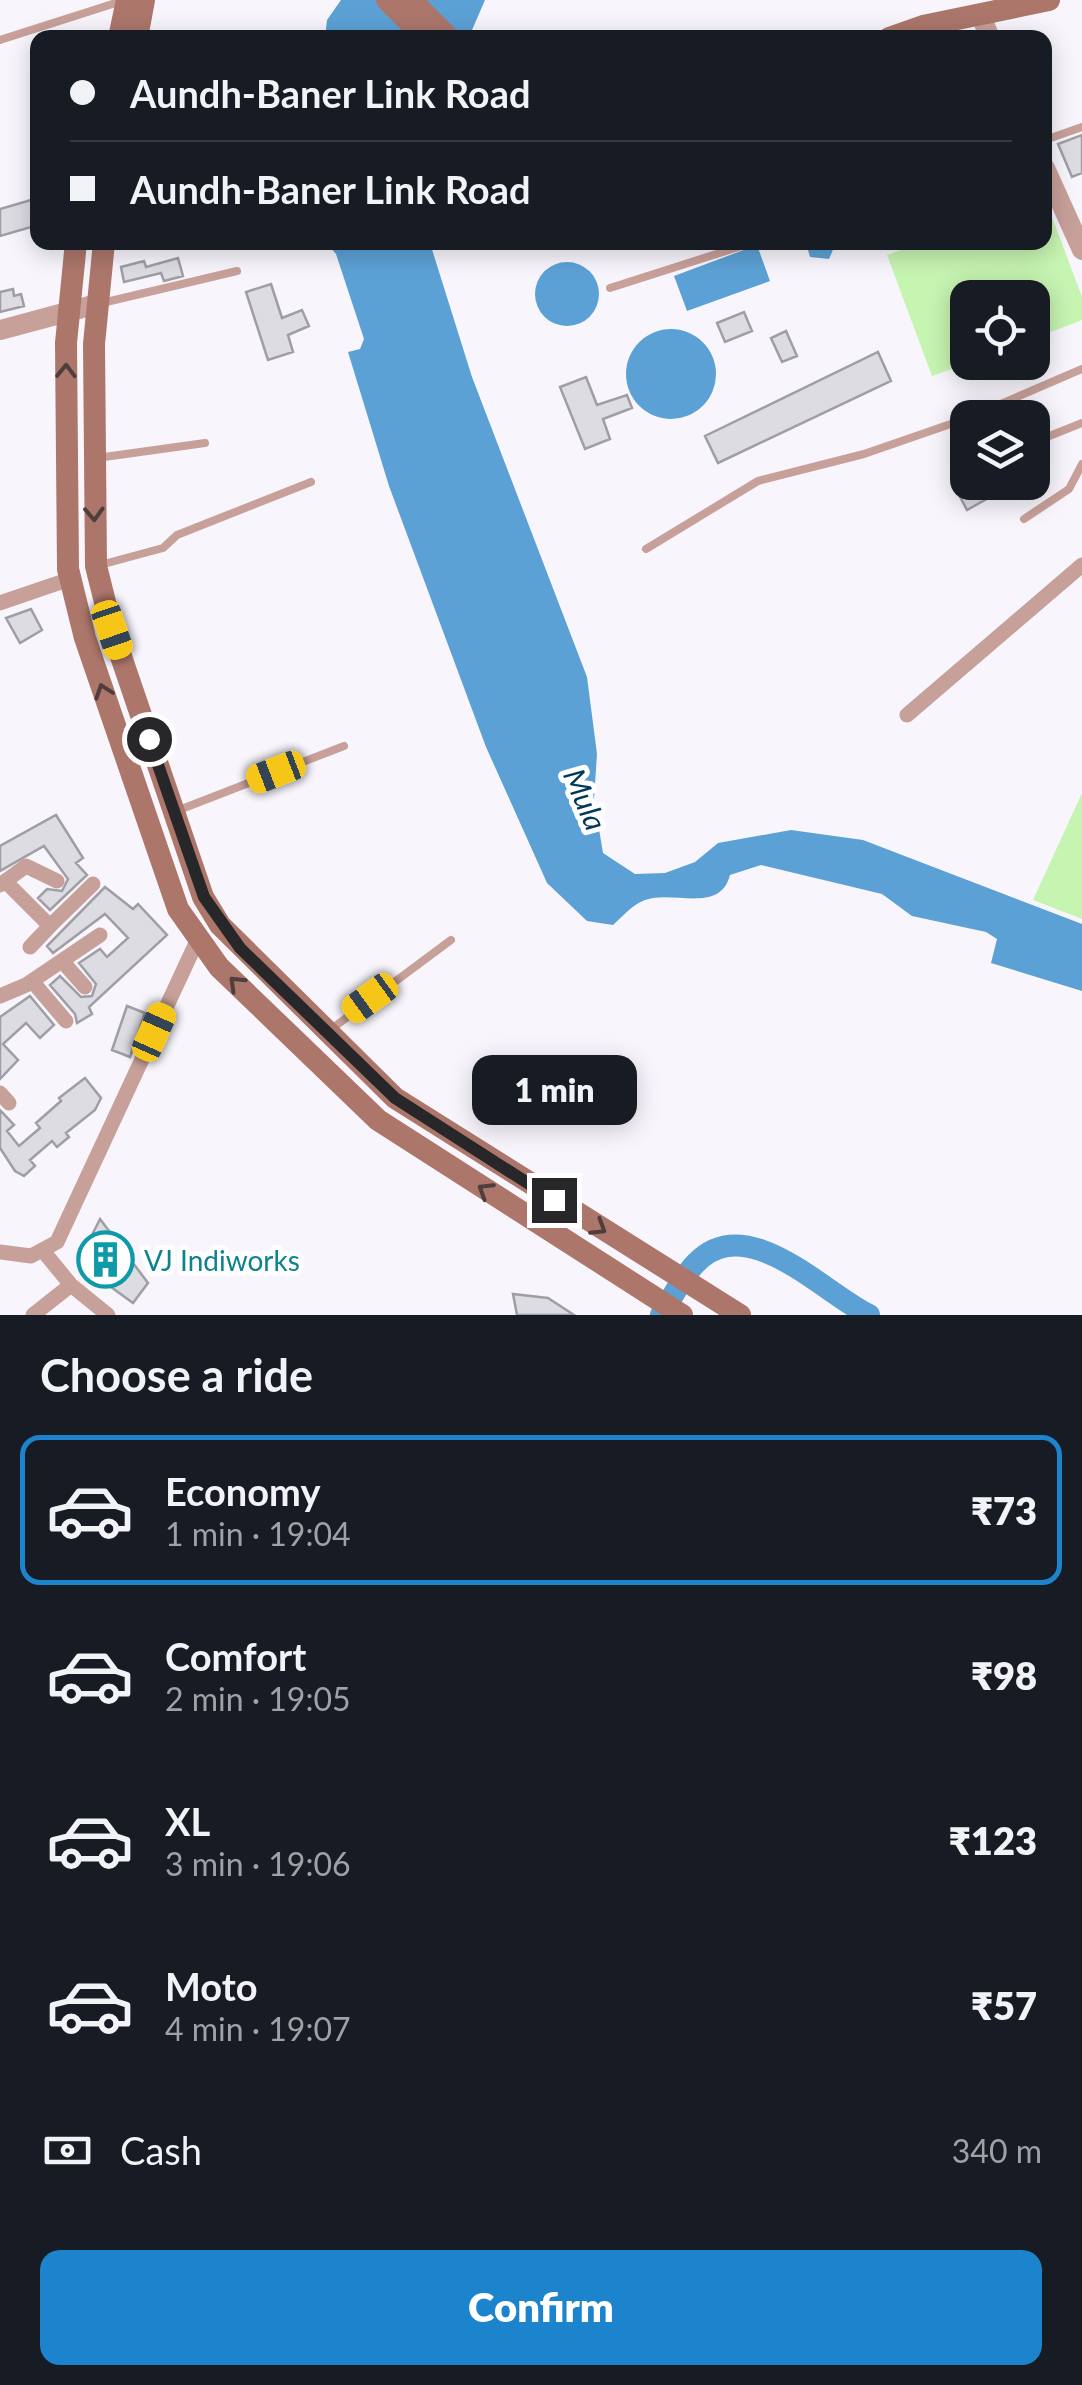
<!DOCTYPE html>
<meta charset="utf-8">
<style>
body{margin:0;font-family:Lato,sans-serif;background:#20242c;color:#f1f3f6;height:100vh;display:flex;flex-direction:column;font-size:38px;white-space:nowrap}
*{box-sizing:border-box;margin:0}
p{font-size:32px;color:#9ea1a6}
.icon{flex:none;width:55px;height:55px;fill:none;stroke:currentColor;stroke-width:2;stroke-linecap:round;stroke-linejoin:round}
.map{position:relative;height:1315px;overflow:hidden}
.sheet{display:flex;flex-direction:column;background:#171b24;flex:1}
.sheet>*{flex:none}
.top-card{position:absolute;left:30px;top:30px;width:1022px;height:220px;border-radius:20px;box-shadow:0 5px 25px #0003;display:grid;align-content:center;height:220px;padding:0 40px;background:#171b24}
.controls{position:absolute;left:950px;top:280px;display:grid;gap:20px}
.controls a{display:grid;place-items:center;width:100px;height:100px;border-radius:20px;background:#171b24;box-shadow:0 5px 25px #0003;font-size:50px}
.end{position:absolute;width:45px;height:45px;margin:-22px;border:12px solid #272628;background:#fff;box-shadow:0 0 0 5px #fff}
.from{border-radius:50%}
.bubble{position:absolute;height:70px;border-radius:20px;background:#171b24;box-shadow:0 5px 25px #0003;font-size:32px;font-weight:800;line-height:70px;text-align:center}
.car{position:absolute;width:30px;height:60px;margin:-30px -15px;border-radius:12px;box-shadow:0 0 8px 2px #0007;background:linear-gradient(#f5c518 24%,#345 0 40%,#f5c518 0 76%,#345 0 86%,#f5c518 0)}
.top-card b{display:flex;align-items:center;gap:35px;height:95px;font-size:38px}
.top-card b+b{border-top:2px solid #363941}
.top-card i{width:25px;height:25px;background:#f1f3f6}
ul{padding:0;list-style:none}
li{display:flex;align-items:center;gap:30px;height:150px;margin:0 20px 15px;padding:0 20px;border:5px solid transparent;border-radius:20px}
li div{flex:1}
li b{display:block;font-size:38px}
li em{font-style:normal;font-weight:800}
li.selected{border-color:#1c83cd}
li>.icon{width:90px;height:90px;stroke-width:1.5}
h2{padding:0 40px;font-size:45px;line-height:120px}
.pay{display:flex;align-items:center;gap:25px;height:110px;padding:0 40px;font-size:38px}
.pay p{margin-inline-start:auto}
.action{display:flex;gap:20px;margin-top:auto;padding:20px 40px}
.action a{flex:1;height:115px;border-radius:20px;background:#1c83cd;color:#fff;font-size:40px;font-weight:800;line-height:115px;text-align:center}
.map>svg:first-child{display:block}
.green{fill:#c6f4b1}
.water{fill:#5ca1d6}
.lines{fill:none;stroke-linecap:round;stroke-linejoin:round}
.river{stroke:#5ca1d6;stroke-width:22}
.building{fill:#dddce3;stroke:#9f9ea4;stroke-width:2.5}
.service{stroke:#c7a099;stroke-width:8}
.minor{stroke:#c7a099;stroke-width:15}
.tertiary{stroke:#c7a099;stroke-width:20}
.secondary{stroke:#ac766b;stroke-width:22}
.oneway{stroke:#4f3e3c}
.route{stroke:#272628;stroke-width:12}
.labels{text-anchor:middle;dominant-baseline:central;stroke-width:10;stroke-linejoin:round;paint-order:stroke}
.culture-label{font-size:28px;fill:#0d838f;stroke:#fff;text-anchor:start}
.water-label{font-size:30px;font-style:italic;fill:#00385a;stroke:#fff}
</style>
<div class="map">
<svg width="1082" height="1315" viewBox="0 0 1082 1315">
<rect width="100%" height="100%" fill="#f8f6fc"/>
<!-- green -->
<path class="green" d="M1045,198l37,99v23l-49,19 -1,-41h-64l1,65 -37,13 -45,-121 34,-12 124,-1z
M1082,793v126l-49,-19z"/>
<!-- water -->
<path class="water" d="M341,0h144l-16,37 -144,1 2,-18z
M326,243h104l42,134 115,300 10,77 -3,45 9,54 32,21 30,-1 30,-11 23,-19 73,-13 72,10 219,84v67l-91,-28 6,-24 -11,-7 -74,-16 -30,-22 -121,-29 -31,10c-10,39 -56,15 -85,25 -12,4 -23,17 -32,25l-26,-4 -40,-38 -61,-136 -97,-261 -41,-134 12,-3 4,-10 -28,-85z
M806,243h30l-7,16 -19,-2z
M757,245l13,36 -83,30 -13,-35z
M535 294a32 32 0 1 1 64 0a32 32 0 1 1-64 0Z
M626 374a45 45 0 1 1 90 0a45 45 0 1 1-90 0Z"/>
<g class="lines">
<!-- river -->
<path class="river" d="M661,1315c11,-17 21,-38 35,-52 51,-53 126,29 173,52"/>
</g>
<!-- building -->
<path class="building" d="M1082,135v38l-10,4 -14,-33z
M38,198v27l-38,11v-27z
M178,258l5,18 -19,5 -3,-8 -37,9 -3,-15 23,-6 2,6z
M271,284l11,34 20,-8 7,16 -21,9 5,17 -25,8 -22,-68z
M13,289l1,7 7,-2 3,12 -24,6v-20z
M744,312l8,19 -27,11 -8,-19z
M786,331l11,25 -15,6 -11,-24z
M878,352l13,29 -173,82 -13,-27z
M586,377l11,28 30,-10 5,13 -29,11 7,20 -25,10 -25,-62z
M973,482h44l-50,28 -10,-19z
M31,609l11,21 -22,13 -14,-25z
M56,815l27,43 -7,5 11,12 -37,35 -12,-12 9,-9 15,2 6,-12 -24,-33 -44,25v-25z
M105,887l28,22 5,-5 29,31 -78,72 3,7 -15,9 -2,-9 -25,-29 10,-9 21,21 11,-1 4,-12 -17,-21 21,-14 7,8 21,-19 -23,-24 -52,39 -6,-7z
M30,996l24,29 -14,13 -14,-15 -23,21 15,16 -18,19v-62z
M127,1006l18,7 -15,44 -18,-7z
M85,1078l16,20 -6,12 -29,23 3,4 -12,10 -5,-6 -22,19 5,6 -11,10 -9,-5 -15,-23v-38l14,15 -7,6 12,15 21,-18 -4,-5 25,-22 -2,-3z
M100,1219l48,64 -15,20 -55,-40z
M513,1294l35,4 26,17h-57z"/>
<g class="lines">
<!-- service -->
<path class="service" d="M0,40l122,-39
M1045,140l37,-13
M610,288l144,-46
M102,303l135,-32
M968,418l114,-49
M1032,443l50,-20
M97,458l108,-15
M1024,519l45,-30 13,-25
M646,549l112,-68 106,-27 104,-36
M100,565l63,-17 14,-13 134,-53
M179,810l165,-64
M330,1030l121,-90"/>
<!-- minor -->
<path class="minor" d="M0,603l70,-24
M907,715l175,-150
M5,881l45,45 43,-42
M0,885l26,-19 31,15
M30,947l20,-21
M62,961l23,26
M32,981l34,40
M0,996l26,-11 74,-50
M0,1093l9,10
M0,1252l31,4 26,-14 140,-301
M71,1285l37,30
M33,1315l38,-30 -27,-33"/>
<!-- tertiary -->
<path class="tertiary" d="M981,16l9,22
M1045,168l37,82
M0,330l97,-26"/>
<!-- secondary -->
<path class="secondary" d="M387,0l38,38
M411,0l38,38
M119,38l8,-38
M137,38l7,-38
M889,38l34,-12 126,-26
M76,242l-10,101 2,226 17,69 93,271 41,58 159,153 304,195
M104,242l-10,102 2,222 16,64 91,267 17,28 175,173 345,217"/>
</g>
<!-- one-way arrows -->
<defs><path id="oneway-chevron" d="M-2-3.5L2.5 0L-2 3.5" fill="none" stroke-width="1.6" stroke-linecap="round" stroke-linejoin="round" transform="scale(2.5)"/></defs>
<g class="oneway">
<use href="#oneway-chevron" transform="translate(66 371) rotate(-89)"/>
<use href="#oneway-chevron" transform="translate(94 514) rotate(88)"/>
<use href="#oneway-chevron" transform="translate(103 691) rotate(-109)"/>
<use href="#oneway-chevron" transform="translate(236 983) rotate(-136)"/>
<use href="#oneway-chevron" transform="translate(485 1190) rotate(-148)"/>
<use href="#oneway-chevron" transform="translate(599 1228) rotate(32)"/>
</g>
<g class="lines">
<!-- route -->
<path class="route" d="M149,739l55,158 36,51 155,150 159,102"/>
</g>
<!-- icons -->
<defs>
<symbol id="building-ring" viewBox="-11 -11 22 22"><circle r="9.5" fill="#fff" stroke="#0f9aa8" stroke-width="1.5"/><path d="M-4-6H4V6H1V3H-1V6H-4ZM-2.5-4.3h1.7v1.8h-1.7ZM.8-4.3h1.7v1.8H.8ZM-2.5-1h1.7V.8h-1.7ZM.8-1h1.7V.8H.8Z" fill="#0f9aa8"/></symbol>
</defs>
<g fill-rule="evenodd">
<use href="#building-ring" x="74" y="1228" width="63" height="63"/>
</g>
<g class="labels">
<!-- culture labels -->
<g class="culture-label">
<text x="144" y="1260">VJ Indiworks</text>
</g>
<!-- water labels -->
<g class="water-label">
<text transform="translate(586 799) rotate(67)">Mula</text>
</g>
</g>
</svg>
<div class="controls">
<a><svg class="icon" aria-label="locate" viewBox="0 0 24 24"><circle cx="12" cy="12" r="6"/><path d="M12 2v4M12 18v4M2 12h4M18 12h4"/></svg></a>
<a><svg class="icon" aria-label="layers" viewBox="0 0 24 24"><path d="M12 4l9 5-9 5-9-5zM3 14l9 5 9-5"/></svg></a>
</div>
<i class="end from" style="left:149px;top:739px"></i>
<i class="end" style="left:554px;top:1200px"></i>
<div class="bubble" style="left:472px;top:1055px;width:165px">1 min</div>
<i class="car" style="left:112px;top:630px;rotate:161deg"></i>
<i class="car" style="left:276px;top:772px;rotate:249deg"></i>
<i class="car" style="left:370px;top:998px;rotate:234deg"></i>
<i class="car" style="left:154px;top:1032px;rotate:24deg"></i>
<div class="top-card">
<b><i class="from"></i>Aundh-Baner Link Road</b>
<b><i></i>Aundh-Baner Link Road</b>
</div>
</div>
<section class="sheet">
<h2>Choose a ride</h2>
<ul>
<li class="selected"><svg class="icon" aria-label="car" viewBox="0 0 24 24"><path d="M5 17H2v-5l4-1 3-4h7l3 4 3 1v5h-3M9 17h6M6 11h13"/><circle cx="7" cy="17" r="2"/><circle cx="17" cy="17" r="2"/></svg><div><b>Economy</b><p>1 min · 19:04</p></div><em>₹73</em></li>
<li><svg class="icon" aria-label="car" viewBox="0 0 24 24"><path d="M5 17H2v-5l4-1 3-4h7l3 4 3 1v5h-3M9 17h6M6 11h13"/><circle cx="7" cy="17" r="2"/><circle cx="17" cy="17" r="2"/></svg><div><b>Comfort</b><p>2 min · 19:05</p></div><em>₹98</em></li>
<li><svg class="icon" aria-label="car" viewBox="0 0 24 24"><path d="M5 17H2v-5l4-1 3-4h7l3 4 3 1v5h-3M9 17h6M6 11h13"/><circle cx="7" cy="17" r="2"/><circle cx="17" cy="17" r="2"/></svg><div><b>XL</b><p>3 min · 19:06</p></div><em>₹123</em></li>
<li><svg class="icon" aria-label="car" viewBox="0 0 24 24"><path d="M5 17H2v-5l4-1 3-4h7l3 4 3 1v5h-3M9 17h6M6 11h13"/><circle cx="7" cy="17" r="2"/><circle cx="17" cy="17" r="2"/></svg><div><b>Moto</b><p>4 min · 19:07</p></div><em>₹57</em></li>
</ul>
<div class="pay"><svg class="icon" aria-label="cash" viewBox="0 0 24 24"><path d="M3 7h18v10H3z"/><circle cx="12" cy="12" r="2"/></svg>Cash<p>340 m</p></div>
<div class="action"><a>Confirm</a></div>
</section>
